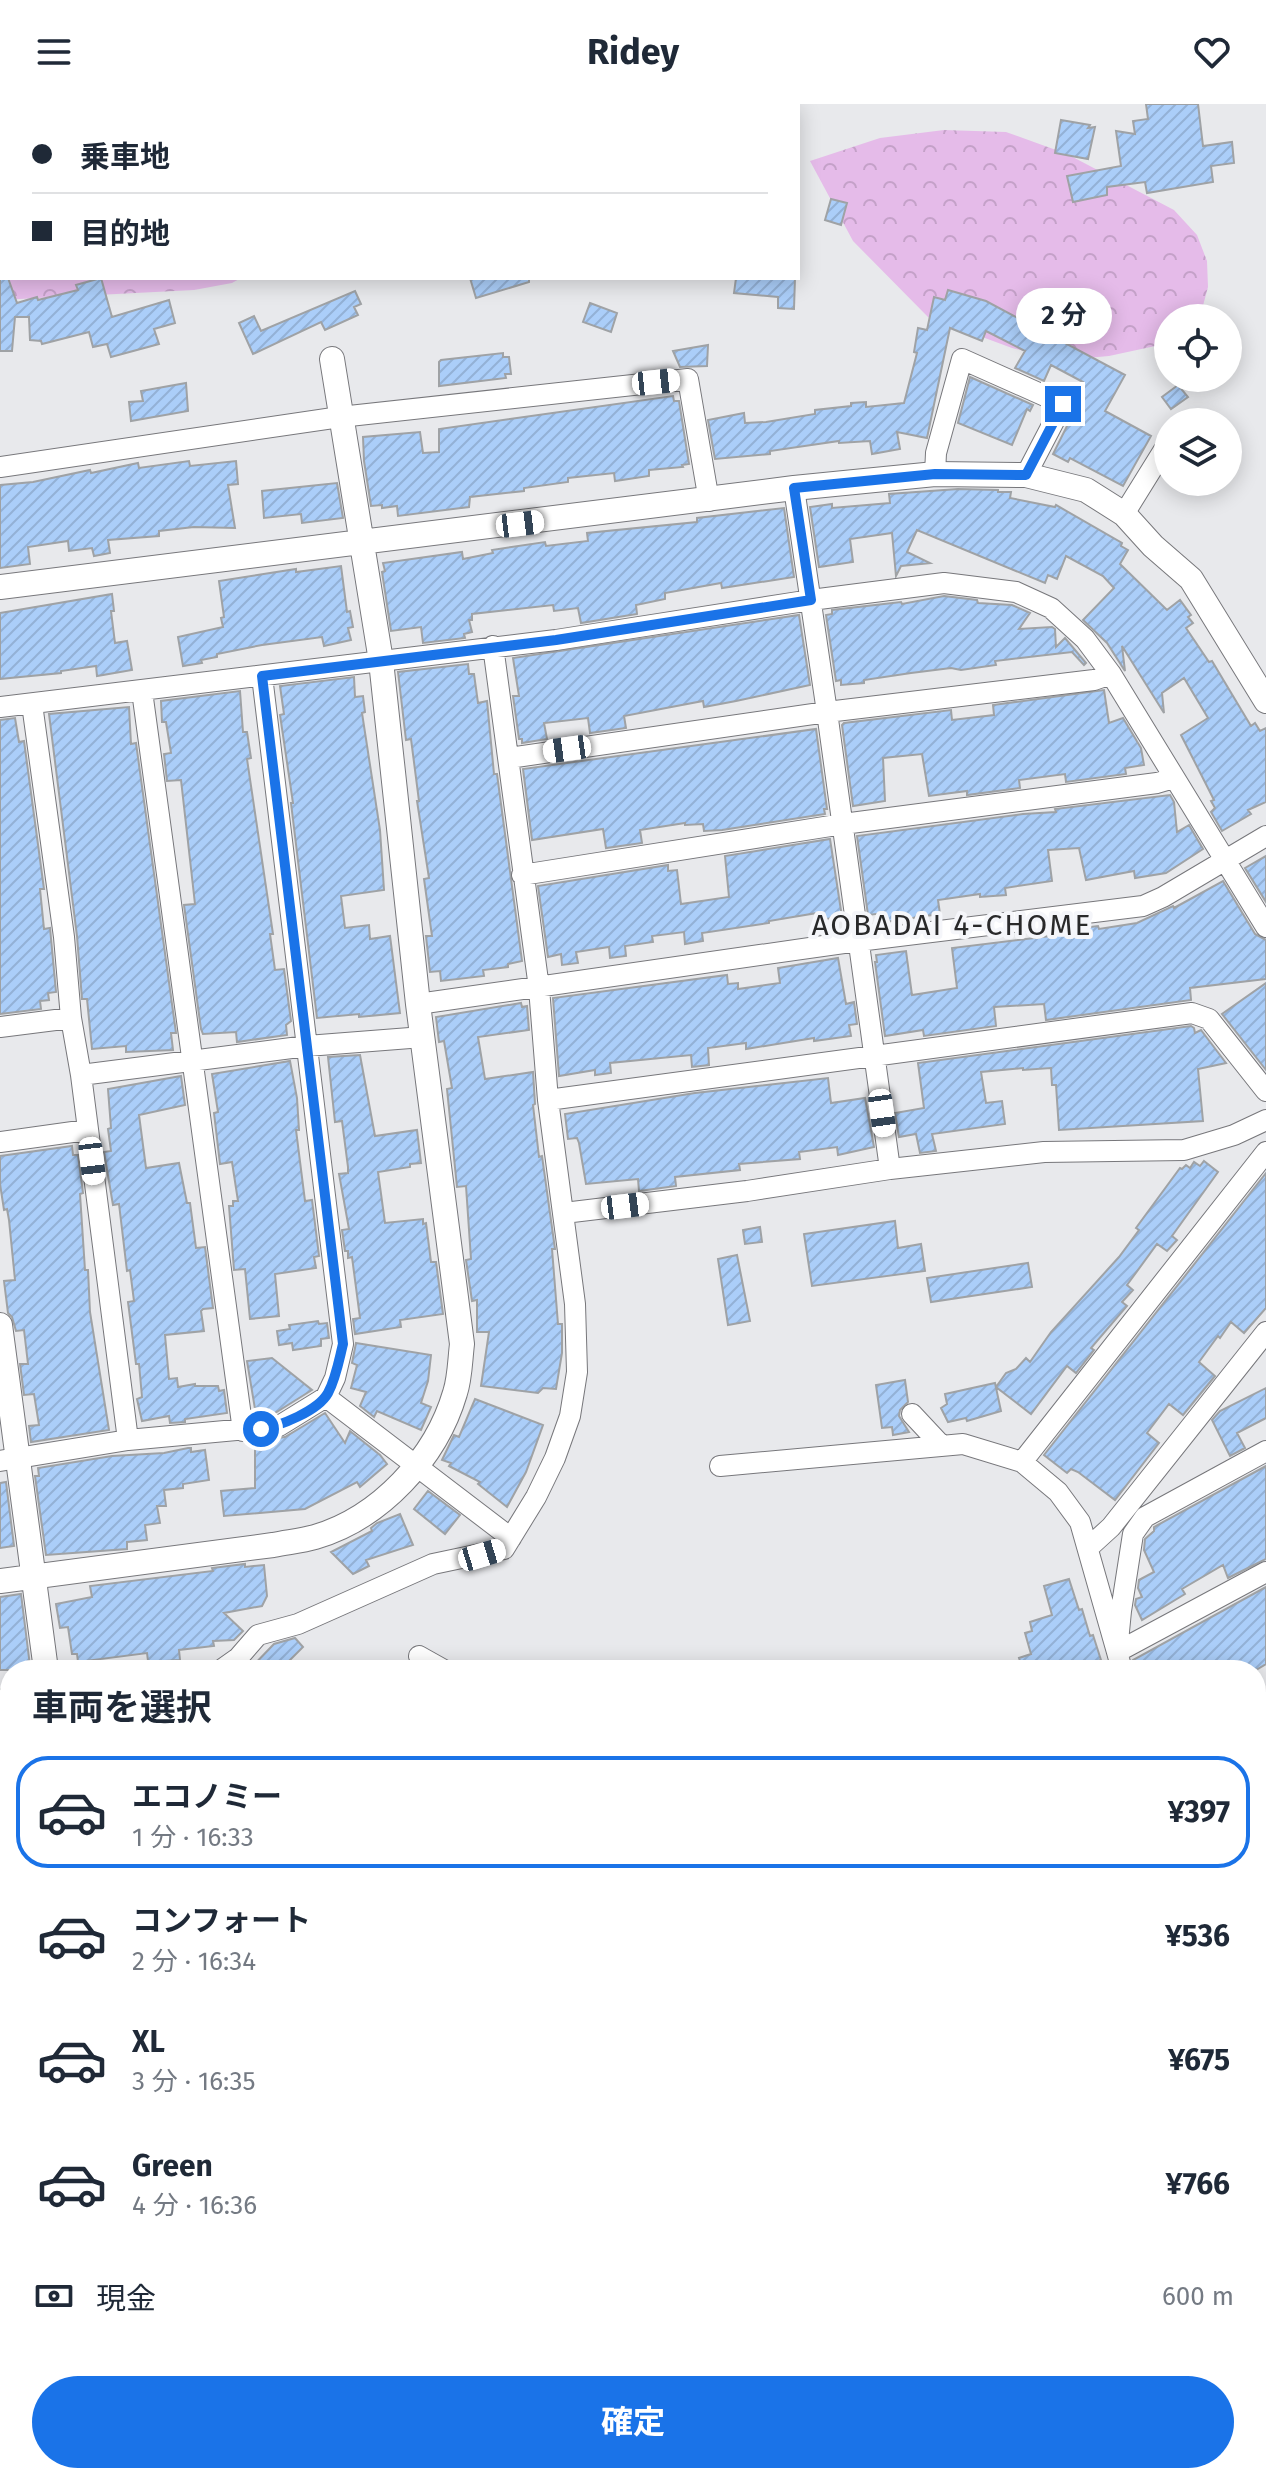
<!DOCTYPE html>
<html lang="ja">
<meta charset="utf-8">
<style>
body{margin:0;font-family:"Fira Sans","Noto Sans JP",sans-serif;background:#f6f6f7;color:#1f2937;height:100vh;display:flex;flex-direction:column;font-size:30px;white-space:nowrap}
*{box-sizing:border-box;margin:0}
p{font-size:26px;color:#747a83}
.icon{flex:none;width:44px;height:44px;fill:none;stroke:currentColor;stroke-width:2;stroke-linecap:round;stroke-linejoin:round}
.map{position:relative;flex:1;overflow:hidden}
.details{position:absolute;left:0px;top:1556px;width:1266px;height:824px;display:flex;flex-direction:column;background:#fff;border-radius:32px 32px 0 0;box-shadow:0 4px 20px #0003}
.details>*{flex:none}
.guide{position:absolute;left:0px;top:0px;width:800px;height:176px;box-shadow:0 4px 20px #0003;display:grid;align-content:center;height:176px;padding:0 32px;background:#fff}
.controls{position:absolute;left:1154px;top:200px;display:grid;gap:16px}
.controls a{display:grid;place-items:center;width:88px;height:88px;border-radius:50%;background:#fff;box-shadow:0 4px 20px #0003;font-size:40px}
.end{position:absolute;width:36px;height:36px;margin:-18px;border:10px solid #1a73e8;background:#fff;box-shadow:0 0 0 4px #fff}
.from{border-radius:50%}
.bubble{position:absolute;height:56px;border-radius:28px;background:#fff;box-shadow:0 4px 20px #0003;font-size:26px;font-weight:700;line-height:56px;text-align:center}
.car{position:absolute;width:24px;height:48px;margin:-24px -12px;border-radius:10px;box-shadow:0 0 6px 2px #0007;background:linear-gradient(#fff 24%,#345 0 40%,#fff 0 76%,#345 0 86%,#fff 0)}
.guide b{display:flex;align-items:center;gap:28px;height:76px;font-size:30px}
.guide b+b{border-top:2px solid #e0e1e3}
.guide i{width:20px;height:20px;background:#1f2937}
ul{padding:0;list-style:none}
li{display:flex;align-items:center;gap:24px;height:112px;margin:0 16px 12px;padding:0 16px;border:4px solid transparent;border-radius:32px}
li div{flex:1}
li b{display:block;font-size:30px}
li em{font-style:normal;font-weight:700}
li.current{border-color:#1a73e8}
li>.icon{width:72px;height:72px;stroke-width:1.5}
h2{padding:0 32px;font-size:36px;line-height:96px}
.pay{display:flex;align-items:center;gap:20px;height:88px;padding:0 32px;font-size:30px}
.pay p{margin-inline-start:auto}
.action{display:flex;gap:16px;margin-top:auto;padding:16px 32px}
.action a{flex:1;height:92px;border-radius:48px;background:#1a73e8;color:#fff;font-size:32px;font-weight:700;line-height:92px;text-align:center}
header{display:flex;justify-content:space-between;align-items:center;height:104px;padding:0 32px;background:#fff;font-size:36px;font-weight:700}
.map>svg:first-child{display:block}
.forest{fill:url(#forest-crowns)}
.lines{fill:none;stroke-linecap:round;stroke-linejoin:round}
.river{stroke:#7fc8ec;stroke-width:36}
.building{fill:url(#building-hatch);stroke:#9fa2a5;stroke-width:2}
.minor-casing{stroke:#77777b;stroke-width:22}
.tertiary-casing{stroke:#77777b;stroke-width:26}
.primary-casing{stroke:#77777b;stroke-width:32}
.minor{stroke:#fff;stroke-width:20}
.tertiary{stroke:#fff;stroke-width:24}
.primary{stroke:#fff;stroke-width:30}
.route{stroke:#1a73e8;stroke-width:10}
.labels{text-anchor:middle;dominant-baseline:central;stroke-width:8;stroke-linejoin:round;paint-order:stroke}
.neighbourhood-label{font-size:30px;letter-spacing:2px;fill:#29292a;stroke:#f5f6fa}
</style>
<header><svg class="icon" aria-label="menu" viewBox="0 0 24 24"><path d="M4 6h16M4 12h16M4 18h16"/></svg>Ridey<svg class="icon" aria-label="heart" viewBox="0 0 24 24"><path d="M12 20l-8-8c-3-5 5-10 8-4 3-6 11-1 8 4z"/></svg></header>
<div class="map">
<svg width="1266" height="2380" viewBox="0 0 1266 2380">
<defs>
<pattern id="forest-crowns" width="20" height="18" patternUnits="userSpaceOnUse" patternTransform="scale(2)"><rect width="20" height="18" fill="#e5bbe9"/><path d="M2 6a3 3 0 1 1 6 0M12 15a3 3 0 1 1 6 0" fill="none" stroke="#c4a1c8"/></pattern>
<pattern id="building-hatch" width="6" height="6" patternUnits="userSpaceOnUse" patternTransform="scale(2)"><rect width="6" height="6" fill="#abcef9"/><path d="M-1 1l2-2M0 6l6-6M5 7l2-2" fill="none" stroke="#93b1d6"/></pattern>
</defs>
<rect width="100%" height="100%" fill="#e8e9ec"/>
<!-- forest -->
<path class="forest" d="M0,0h354v2h-352v172h239l-9,5 -38,7 -194,10z
M944,26l62,2 61,22 107,56 23,25 10,26 1,26 -7,26 -5,5h-28v22l-8,5 -51,11 -45,4 -52,-12 -84,-31 -75,-76 -43,-80 70,-23z"/>
<g class="lines">
<!-- river -->
<path class="river" d="M0,2351l10,7
M28,2370l14,10"/>
</g>
<!-- building -->
<path class="building" d="M1146,0h52l5,42 29,-4 2,21 -23,3 2,16 -66,11 -2,-11 -38,5v8l-34,7 -6,-26 54,-10 -5,-35 19,3 -2,-13 15,-2z
M1061,16l29,5 -2,3 7,-1 -7,32 -33,-6z
M831,95l16,4 -6,22 -16,-5z
M0,159l2,15h6l9,25 20,-6 1,3 40,-10 -2,-5 25,-7 11,39 57,-17 6,23 -21,6 5,15 -48,13 -4,-13 -14,3 -4,-15 -47,12 -1,-3 -11,-1 -1,-23h-14l-3,34h-12z
M470,174h59v4l-53,16z
M736,174h59l-1,31 -16,-1v-11l-44,-4z
M948,186l38,11 139,74 -20,36 46,25 -28,50 -53,-28 -2,4 -15,-8 22,-44 -1,-12 9,-16 -32,-17 -7,16 -29,-13 10,-17 -39,-20 -4,10 -32,-13 -23,110 -30,-6 3,17 -28,5 -2,-13 -31,2v-2l-69,10v3l-55,5 -7,-39 36,-7 1,10 21,-1 49,-8v-4l36,-4v-3l15,-1v5l38,-4 13,-50 -3,-1 4,-24 9,2 7,-33 11,3z
M355,187l6,13 -7,3 4,8 -33,15 -4,-8 -68,32 -14,-31 15,-7 7,15z
M590,199l27,10 -6,19 -28,-10z
M708,241l-1,21 -27,1 -7,-16z
M503,249v4h6l2,17h-6l1,4 -67,8v-24l2,-2z
M970,273l63,28 -3,6 -3,-2 -15,36 -54,-22z
M186,279l2,28 -57,10 -2,-19 14,-1 -2,-10z
M1178,281l10,12 -17,12 -9,-12z
M673,292l1,5h5l10,63 -7,1 1,2 -34,3v6l-34,5 -1,-8 -46,5v4l-44,6v3l-54,6 -1,10 -71,9 -1,-10 -15,2v-3l-11,1 -7,-45 -1,-24 57,-5 3,21 16,-1v-23z
M189,357l1,5 46,-5 2,23 -10,1 7,43 -41,-1 -35,4v5l-51,4 2,13 -16,3 -2,-8 -23,3 -1,-10 -40,6 2,17 -30,4v-83l33,-3 57,-12 1,3 47,-10 1,5z
M337,379l6,35 -41,5 -1,-9 -37,4 -2,-27z
M958,385l40,1v2h13l-1,6 45,9 1,-2 66,38 -1,3 7,4 -8,14 47,46 13,-10 11,15 -3,2 5,6 -7,5 23,34 3,-1 39,65 4,-3 5,8 6,-3v74l-18,8 3,4 -29,17 -11,-19 4,-4 -4,-7 3,-1 -33,-65 27,-17 -24,-40 -22,15 2,20 -42,-67 3,25 -18,-28 -24,-23 31,-32 -11,-12 -37,-20 -9,23 -9,-4 -3,8 -128,-53 -10,22 23,11 -29,3 -5,10 -4,-43 -42,6 3,23 -34,5 -9,-60 22,-3v4l58,-5 -1,-9z
M784,404l10,69 -72,11 -1,-5 -56,10v6l-29,6 1,9 -56,9 -3,-15 -24,3 -1,-6 -81,9v6h-3l3,12 -8,2 1,4 -42,5 -2,-16 -30,4 -9,-59 3,-1 -2,-8 79,-11 1,7 30,-6 -1,-3 53,-8 1,4 42,-5 -1,-8 110,-11v-4z
M341,462l6,46 3,-1 3,16 -5,1 3,12 -27,6 -2,-9 -60,8 -45,9v3l-16,3 1,3 -19,3 -5,-29 45,-10 -2,-9 3,-1 -5,-36 77,-12v3z
M112,490l2,17h-3l4,32 12,-2 5,29 -35,6 -1,-10 -35,5v2l-61,6v-66z
M944,492l33,4 1,3 34,2 18,8 -11,16 33,-2 3,2 1,18 9,-9 21,25 -2,2 -12,-13 -77,9 1,4 -35,5 -10,-2 -40,5 -47,7v3l-23,2v-5l-5,1 -10,-66 6,-1v-4l69,-8 1,2z
M799,511l11,70 -74,16 -32,6 -1,-6 -79,15 2,12 -36,5 -2,-15 -44,5 3,16 -25,4v-4h-3l-6,-43h6l-6,-38z
M468,560l1,10h5l4,29 9,-2 7,73h3l25,187 -14,3v3l-25,3 1,6 -43,5 -1,-10 -10,1 -4,-36h6l-8,-57 5,-1 -12,-77h2l-8,-62 -5,1 -8,-68z
M354,573l1,20 8,-1 2,16 -3,1 18,117 4,60 -43,6 4,32 24,-3 1,14 20,-3 10,77 -41,4v-3l-42,4 -26,-215h2l-13,-88 4,-1 -4,-28z
M1104,586l5,33 14,-5 18,30 3,17 -19,3 1,6 -60,8 -1,-8 -46,6 1,8 -53,7v-4l-38,5 -7,-42 -39,4 2,43 -32,5 -11,-81 2,-2 107,-13 1,10 42,-5 -1,-10z
M240,587l3,41h4l4,26 -4,1 26,175h-3l5,36 9,-1 7,52 -5,4 1,10 -50,7 -1,-10 -33,2 -2,-5 -17,-124 11,-1 -14,-124 -14,1 -3,-27 7,-1 -5,-31h-4l-1,-21z
M129,603l2,37 5,-1 40,290h-5l2,17 -47,2v-6l-34,3 -5,-50h-5l-5,-63 -28,-222z
M15,614l4,24 5,-1 20,148h-4l4,40 6,-1 6,64 -8,1 1,7 -9,1 1,8 -41,5v-294z
M816,625l11,80h-3l1,5 -103,16 -18,1 -1,-7 -18,1v-2l-45,7 2,13 -36,5 -3,-19 -71,11 -9,-71z
M1170,691l4,7 3,30 12,-7 14,24 -37,24 -31,5 -1,-7 -48,9 -7,-32 -31,2 4,31 -47,7 1,7 -26,2v-3l-42,6 2,14 -55,8 -1,-9 -16,2 -11,-79 166,-22 33,-2 -1,-3z
M830,735l12,78 -24,3 -1,-7 -48,8v2l-67,10 1,8 -18,3 -1,-12 -32,4 1,6 -28,4 1,10 -16,2 -1,-11 -33,5 2,11 -16,2 -1,-11 -13,3 -10,-71 130,-21v6l9,-1 4,34 48,-7 -4,-41z
M1266,752v46l-21,-34z
M1223,777l32,53 11,6v39l-76,9 1,12 -145,20 -2,-16 -50,3 2,19 -72,10 -1,-6 -38,6 -10,-74h2l-1,-7 30,-4 6,44 45,-7 -5,-40 106,-13v-4l40,-5 1,3 38,-6 36,-17 1,2z
M838,854l8,46 8,-2 3,22 -8,1 2,11 -37,5v-3l-68,11v-6l-38,5 1,17 -17,2 -1,-12 -81,8 1,10 -16,2v-5l-36,6 -6,-78 174,-23 1,9 10,-1v6l42,-6 -2,-15z
M1266,879v87l-44,-56z
M521,899l1,4 5,-1 2,24 -51,7 7,42 48,-7 2,32 -2,1 6,52 3,-1 13,93h-3l6,75h4v29l-6,36 -13,-1 -5,5 -57,-7 8,-54h-12v-32l-5,1 -6,-41 5,-1 -5,-73 -9,1 -10,-98 5,-1 -8,-47 -5,1 -3,-25z
M1191,922l3,2 1,5 6,-3 25,33 -28,6 5,52 -144,9 -3,-45h-4l-1,-17 -28,2v-2l-42,4 5,31 16,-2 3,23 -73,10 4,17 -16,2 -4,-19 -17,3 -4,-24 29,-5 -6,-45z
M360,951l15,81 42,-6 4,33 -11,1v3l-32,5 7,51 38,-4v5l3,-1 5,39h5l7,52 -43,6 1,7 -46,7 -2,-15 7,-1 -8,-61 -4,1v-7h-3l-3,-21 7,-1 -10,-55 9,-1v-6l-6,-46 -7,1 -7,-65z
M290,957l7,37 2,32h-3l9,71 7,-1 7,56 -5,1 2,11 -41,6 4,42 -29,3 -5,-50 -11,1 -5,-64h4v-5h5l-6,-39 -12,2 -6,-51 4,-1 -6,-38z
M181,972l4,29 -46,10 7,53 33,-5 8,40h3l6,45 9,-1 8,61 -10,1 -2,2 3,20 -39,4 4,44 8,-1 1,9 17,-3v2h23l1,5 5,-1 3,23 -42,6v3l-15,1 -1,-7 -27,5 -5,-22 5,-2 -3,-33h-3l-8,-62 6,-1 -4,-31 -3,1 -8,-67 -6,1 -9,-53 7,-1 -3,-22 3,-1 -3,-39z
M828,974l3,25 34,-5 9,49 -36,8 -1,-8 -38,5 1,7 -61,5 1,6 -65,7 1,9 -37,5 -1,-12 -52,5 -7,-41 -2,-5 -9,1 -3,-25 130,-21z
M72,1042l1,9h5l5,38 -3,1 5,76h3l2,42 19,118 -78,12 -2,-16 10,-1 -5,-31 -10,1 -4,-31h8l-4,-34 -8,1 -4,-14 -4,-4 -4,-32 11,-1 -6,-60 -2,-11 -3,1 -4,-26v-28z
M1204,1057l14,11 -46,64 5,4 -10,11 -10,-7 -30,41 6,5 -11,12 5,4 -36,42 3,2 -18,23 -9,-7 -36,48 -35,-27 10,-14 10,-4 10,-11 4,4 21,-30 68,-75 20,-27 -3,-2 44,-60 2,1 4,-4 4,3 4,-6 6,4z
M1266,1069v135l-22,25 -13,-11 -11,16 -2,-2 -19,26 16,14 -32,39 -14,-11 -22,29 12,10 -44,57 -37,-28 -7,-3 -4,4 -23,-18z
M895,1117l3,27 23,-4 4,27 -113,15 -8,-52z
M760,1123l2,15 -17,2 -2,-14z
M737,1151l13,66 -22,4 -10,-66z
M1028,1159l4,24 -101,15 -4,-24z
M318,1217l1,3 8,-1 2,15 -8,1v7l-28,4 -1,-7 -13,2 -2,-14 13,-2 -1,-4z
M356,1239l75,12 -3,26 -7,22 10,4 -10,23 -44,-19 -3,6 -14,-11 6,-14 -15,-4 6,-23 -5,-2z
M272,1254l40,32 -37,23 -19,2 -9,-54z
M905,1276l3,22 -8,8 -1,6 10,16 -16,3 -1,-8 -10,1 -6,-43z
M995,1279l6,28 -34,10 -1,-3 -18,4 -7,-14 6,-4 -2,-10z
M1266,1284v30l-29,15 8,15 -15,8 -18,-36 8,-9z
M475,1295l68,26 -17,47 -19,35 -29,-23 2,-2 -31,-16 2,-3 -9,-3 12,-25 5,2z
M325,1309l20,30 5,-12 30,24 7,9 -27,23 -3,-5 -52,27 -81,7 -3,-25 34,-3v-47l30,-4z
M188,1344h3v4l14,-2 4,30 -26,4v4l-19,2 2,16h-9l3,17 -15,2 2,15 -20,2v7l-81,6 -11,-79h4l-1,-8 74,-12 52,-3z
M1266,1362v93l-38,19 -5,-13 -41,24 3,5 -43,26 -7,-15 1,-6 6,-2 -4,-9 1,-8 15,-8 -10,-22 1,-11 9,-8v-4z
M6,1378l8,64 -14,2v-65z
M428,1387l32,24 -15,19 -31,-25z
M400,1410l13,31 -47,15 3,6 -16,8 -22,-22 41,-21 -1,-3 6,-5z
M245,1460v3l19,-2 3,31 -5,10 -38,7 19,18 -9,9 -21,1 1,5 -35,4 1,10 -14,1 1,6 -18,2 -2,-16 -69,9 -1,-8h-5l-4,-27 -8,1 -4,-24 36,-7 -2,-11 123,-15 -1,-3z
M1069,1475l10,31 3,-1 8,27 3,-1 8,25 -34,10h-44l-4,-12 12,-4 -6,-21 7,-2 -2,-9 22,-7 -8,-29z
M1266,1483v77l-10,6h-121l-2,-10z
M21,1490l9,72 -7,1v3h-23v-73z
M295,1534l8,9 -23,23h-31l25,-26z"/>
<g class="lines">
<defs>
<path id="minor" d="M0,363l340,-50 348,-38 21,122
M935,370l1,-21 26,-94 101,45 -37,71
M794,384l33,224 63,457
M1124,410l41,-66
M142,587l101,740
M32,600l32,233 7,81 10,57 47,365
M0,603l556,-67 255,-40 133,-17 72,9 35,16 34,31 26,35 155,253
M509,654l318,-46 267,-32 17,-6
M522,771l321,-51 314,-41 17,-5
M418,900l440,-63 285,-35 20,-9 103,-61
M0,923l71,-9
M81,971l226,-29 116,-9
M548,996l644,-87 17,6 57,72
M0,1038l87,-12
M564,1109l183,-22 143,-22 154,-17 140,-2 50,-15 32,-15
M326,1293l185,141
M912,1310l29,31
M0,1357l128,-21 151,-14 47,-29 9,-19 8,-34 -81,-668
M1022,1358l244,-310
M720,1362l243,-22 59,18 36,30 22,30 37,130 149,-80
M1088,1444l23,-21 155,-195
M419,1552l25,14
M221,1566l17,-12 20,-23 40,-11 135,-60 71,-15 32,-52 19,-39 15,-42 7,-44 -2,-68 -27,-204 -9,-112 -46,-342
M1122,1566l-5,-18 4,-41 12,-77 12,-17 121,-66
M0,1596l10,-2
M1256,1745l10,-5
M1256,1881l10,-8
M0,2047l10,9
M1256,2082l10,-7
M1256,2203l10,-1
M1256,2309l10,-1
M0,2374l9,6"/>
<path id="tertiary" d="M0,483l794,-99 141,-14 91,1 60,15 38,24 29,32 38,33 75,122
M0,1221l46,345
M0,1477l273,-36c14,-3 28,-4 42,-8 65,-19 121,-79 140,-144 5,-15 5,-33 7,-49l-44,-340 -37,-343 -49,-302
M0,1848l10,-15
M0,2014l10,11
M0,2306l10,-16
M0,2324l10,7
M66,2370l15,10"/>
<path id="primary" d="M1256,1608l10,-5
M700,2380l6,-10"/>
</defs>
<!-- minor casing -->
<use href="#minor" class="minor-casing"/>
<!-- tertiary casing -->
<use href="#tertiary" class="tertiary-casing"/>
<!-- primary casing -->
<use href="#primary" class="primary-casing"/>
<!-- minor -->
<use href="#minor" class="minor"/>
<!-- tertiary -->
<use href="#tertiary" class="tertiary"/>
<!-- primary -->
<use href="#primary" class="primary"/>
</g>
<g class="lines">
<!-- route -->
<path class="route" d="M261,1325c19,-3 57,-18 67,-36 8,-15 11,-33 15,-49l-81,-668 294,-36 255,-40 -17,-112 141,-14 91,1 37,-71"/>
</g>
<g class="labels">
<!-- neighbourhood labels -->
<g class="neighbourhood-label">
<text x="952" y="821">AOBADAI 4-CHOME</text>
</g>
</g>
</svg>
<div class="controls">
<a><svg class="icon" aria-label="locate" viewBox="0 0 24 24"><circle cx="12" cy="12" r="6"/><path d="M12 2v4M12 18v4M2 12h4M18 12h4"/></svg></a>
<a><svg class="icon" aria-label="layers" viewBox="0 0 24 24"><path d="M12 4l9 5-9 5-9-5zM3 14l9 5 9-5"/></svg></a>
</div>
<i class="end from" style="left:261px;top:1325px"></i>
<i class="end" style="left:1063px;top:300px"></i>
<div class="bubble" style="left:1016px;top:184px;width:96px">2 分</div>
<i class="car" style="left:656px;top:278px;rotate:84deg"></i>
<i class="car" style="left:520px;top:420px;rotate:83deg"></i>
<i class="car" style="left:567px;top:645px;rotate:262deg"></i>
<i class="car" style="left:882px;top:1009px;rotate:172deg"></i>
<i class="car" style="left:92px;top:1057px;rotate:173deg"></i>
<i class="car" style="left:625px;top:1102px;rotate:83deg"></i>
<i class="car" style="left:482px;top:1451px;rotate:73deg"></i>
<div class="guide">
<b><i class="from"></i>乗車地</b>
<b><i></i>目的地</b>
</div>
<section class="details">
<h2>車両を選択</h2>
<ul>
<li class="current"><svg class="icon" aria-label="car" viewBox="0 0 24 24"><path d="M5 17H2v-5l4-1 3-4h7l3 4 3 1v5h-3M9 17h6M6 11h13"/><circle cx="7" cy="17" r="2"/><circle cx="17" cy="17" r="2"/></svg><div><b>エコノミー</b><p>1 分 · 16:33</p></div><em>¥397</em></li>
<li><svg class="icon" aria-label="car" viewBox="0 0 24 24"><path d="M5 17H2v-5l4-1 3-4h7l3 4 3 1v5h-3M9 17h6M6 11h13"/><circle cx="7" cy="17" r="2"/><circle cx="17" cy="17" r="2"/></svg><div><b>コンフォート</b><p>2 分 · 16:34</p></div><em>¥536</em></li>
<li><svg class="icon" aria-label="car" viewBox="0 0 24 24"><path d="M5 17H2v-5l4-1 3-4h7l3 4 3 1v5h-3M9 17h6M6 11h13"/><circle cx="7" cy="17" r="2"/><circle cx="17" cy="17" r="2"/></svg><div><b>XL</b><p>3 分 · 16:35</p></div><em>¥675</em></li>
<li><svg class="icon" aria-label="car" viewBox="0 0 24 24"><path d="M5 17H2v-5l4-1 3-4h7l3 4 3 1v5h-3M9 17h6M6 11h13"/><circle cx="7" cy="17" r="2"/><circle cx="17" cy="17" r="2"/></svg><div><b>Green</b><p>4 分 · 16:36</p></div><em>¥766</em></li>
</ul>
<div class="pay"><svg class="icon" aria-label="cash" viewBox="0 0 24 24"><path d="M3 7h18v10H3z"/><circle cx="12" cy="12" r="2"/></svg>現金<p>600 m</p></div>
<div class="action"><a>確定</a></div>
</section>
</div>
